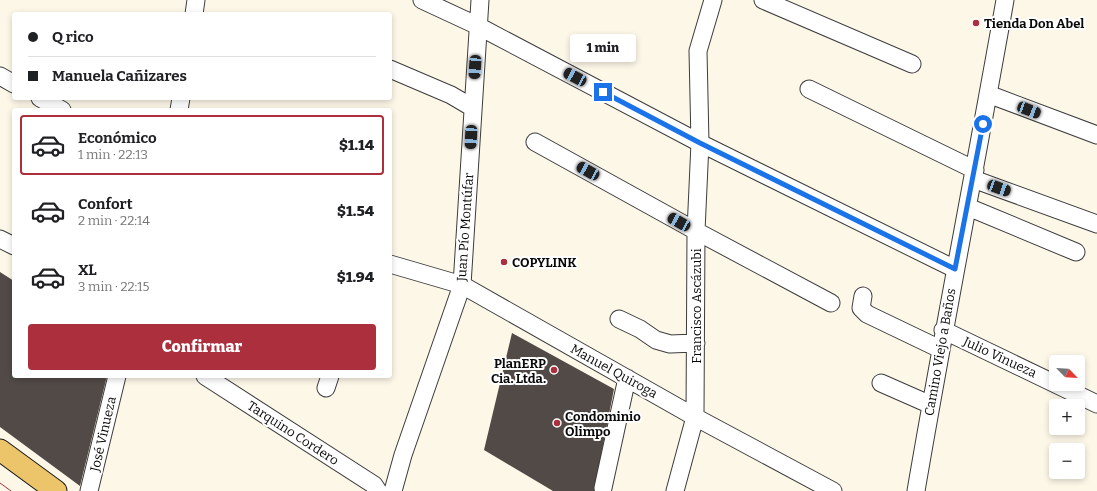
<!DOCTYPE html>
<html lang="es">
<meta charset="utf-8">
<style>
body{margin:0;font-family:Bitter,serif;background:#f6f6f6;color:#202124;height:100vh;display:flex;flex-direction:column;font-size:15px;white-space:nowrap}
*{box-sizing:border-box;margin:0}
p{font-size:13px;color:#757577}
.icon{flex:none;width:22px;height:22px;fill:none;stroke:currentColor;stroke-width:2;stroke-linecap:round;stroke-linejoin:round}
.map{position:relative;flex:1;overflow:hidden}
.panel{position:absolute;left:12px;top:108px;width:380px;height:270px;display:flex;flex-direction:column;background:#fff;border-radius:4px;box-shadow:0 2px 6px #0003}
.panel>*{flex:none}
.top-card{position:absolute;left:12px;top:12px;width:380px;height:88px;border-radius:4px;box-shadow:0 2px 6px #0003;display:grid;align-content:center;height:88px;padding:0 16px;background:#fff}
.needle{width:26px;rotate:115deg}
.controls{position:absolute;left:1049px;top:355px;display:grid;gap:8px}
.controls a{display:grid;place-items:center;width:36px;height:36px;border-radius:4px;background:#fff;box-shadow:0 2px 6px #0003;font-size:20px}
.end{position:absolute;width:18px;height:18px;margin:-9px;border:5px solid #1a73e8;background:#fff;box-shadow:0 0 0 2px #fff}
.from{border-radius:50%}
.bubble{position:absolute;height:28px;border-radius:4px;background:#fff;box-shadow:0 2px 6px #0003;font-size:13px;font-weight:800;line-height:28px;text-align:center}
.car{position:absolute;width:12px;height:24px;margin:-12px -6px;border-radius:5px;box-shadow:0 0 3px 1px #0007;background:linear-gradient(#222 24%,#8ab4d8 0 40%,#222 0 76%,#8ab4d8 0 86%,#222 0)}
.top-card b{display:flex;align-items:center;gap:14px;height:38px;font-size:15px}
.top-card b+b{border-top:1px solid #e0e0e0}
.top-card i{width:10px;height:10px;background:#202124}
ul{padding:7px 0 0;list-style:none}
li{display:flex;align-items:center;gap:12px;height:60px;margin:0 8px 6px;padding:0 8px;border:2px solid transparent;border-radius:4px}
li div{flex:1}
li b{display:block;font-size:15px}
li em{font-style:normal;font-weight:800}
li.active{border-color:#ac2f3d}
li>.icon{width:36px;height:36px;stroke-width:1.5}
.primary-button{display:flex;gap:8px;margin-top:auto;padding:8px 16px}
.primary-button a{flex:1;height:46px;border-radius:4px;background:#ac2f3d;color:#fff;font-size:16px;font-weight:800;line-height:46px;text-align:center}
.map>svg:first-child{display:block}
.building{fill:#514a47}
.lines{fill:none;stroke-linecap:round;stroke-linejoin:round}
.minor-casing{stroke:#3c3c3c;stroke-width:19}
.major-casing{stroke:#1a1a1a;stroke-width:23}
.minor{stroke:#fff;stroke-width:17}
.major{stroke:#ecc469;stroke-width:21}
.tram{stroke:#ac2f3d;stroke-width:1}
.route{stroke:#1a73e8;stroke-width:5}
.poi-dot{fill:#ac2f3d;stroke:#fff;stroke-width:1.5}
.labels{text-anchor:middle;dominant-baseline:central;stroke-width:4;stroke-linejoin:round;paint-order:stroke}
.poi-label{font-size:13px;font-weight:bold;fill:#090909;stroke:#fff;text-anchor:start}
.street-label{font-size:13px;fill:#090909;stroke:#fff}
</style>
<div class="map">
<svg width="1097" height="491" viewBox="0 0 1097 491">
<rect width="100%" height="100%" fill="#fdf7e8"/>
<!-- building -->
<path class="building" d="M0,272l14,9v95h93l-27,110 -80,-59z
M512,333l102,56 -20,102h-41l-69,-41z"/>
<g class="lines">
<defs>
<path id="minor" d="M422,0l56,26 222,117 255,126
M763,0l149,64
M194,14l2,-14
M390,69l61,26 22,13
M0,76l14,8
M809,89l166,81
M988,94l109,41
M40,98l22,12
M179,110l2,-12
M535,142l161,89 135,72
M973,179l124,45
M968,207l108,45
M0,239l14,7
M390,264l72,21 233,132 138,74
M863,296l-2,12 6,6 73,35
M619,319l21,10 16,11 14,4 26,-1
M943,330l154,74
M205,376l169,109 4,6
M881,383l50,22
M326,388l4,-12
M603,488l24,-110
M89,491l28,-115
M393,491l10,-36 59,-170 18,-285
M675,491l20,-74 1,-186 4,-88 -2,-92 15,-51
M916,491c28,-164 60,-327 89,-491"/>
<path id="major" d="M0,450l56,41"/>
</defs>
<!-- minor casing -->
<use href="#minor" class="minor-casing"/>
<!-- major casing -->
<use href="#major" class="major-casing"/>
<!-- minor -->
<use href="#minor" class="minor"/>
<!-- major -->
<use href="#major" class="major"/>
<!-- tram -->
<path class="tram" d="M0,483l11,8"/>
</g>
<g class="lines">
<!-- route -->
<path class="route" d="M603,92l97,51 255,126 28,-145"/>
</g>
<!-- markers -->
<g class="poi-dot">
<circle cx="976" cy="23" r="4"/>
<circle cx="504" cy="262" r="4"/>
<circle cx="554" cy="370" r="4"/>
<circle cx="557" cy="423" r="4"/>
</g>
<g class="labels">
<!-- poi labels -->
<g class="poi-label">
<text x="984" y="23">Tienda Don Abel</text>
<text x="512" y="262">COPYLINK</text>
<text x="546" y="363" text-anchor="end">PlanERP<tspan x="546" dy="15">Cia. Ltda.</tspan></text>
<text x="565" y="416">Condominio<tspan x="565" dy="15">Olimpo</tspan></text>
</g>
<!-- street labels -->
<g class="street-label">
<text transform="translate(465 227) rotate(-86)">Juan Pío Montúfar</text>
<text transform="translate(696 306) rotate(-90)">Francisco Ascázubi</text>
<text transform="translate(940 352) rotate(-80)">Camino Viejo a Baños</text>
<text transform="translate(1000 357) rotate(25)">Julio Vinueza</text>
<text transform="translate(614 371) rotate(29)">Manuel Quiroga</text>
<text transform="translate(293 433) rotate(33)">Tarquino Cordero</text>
<text transform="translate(103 434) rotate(-77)">José Vinueza</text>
</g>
</g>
</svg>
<div class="controls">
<a><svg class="needle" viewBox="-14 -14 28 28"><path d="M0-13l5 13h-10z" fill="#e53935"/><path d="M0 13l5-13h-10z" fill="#757577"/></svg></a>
<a>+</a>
<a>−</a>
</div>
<i class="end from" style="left:983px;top:124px"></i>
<i class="end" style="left:603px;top:92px"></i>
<div class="bubble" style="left:570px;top:34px;width:66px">1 min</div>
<i class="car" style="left:475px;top:67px;rotate:184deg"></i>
<i class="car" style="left:575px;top:77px;rotate:298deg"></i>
<i class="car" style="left:1029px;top:110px;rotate:111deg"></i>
<i class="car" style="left:471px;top:137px;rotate:183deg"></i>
<i class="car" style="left:588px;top:171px;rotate:299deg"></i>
<i class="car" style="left:999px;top:188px;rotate:110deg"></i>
<i class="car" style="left:679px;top:222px;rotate:299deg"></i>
<div class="top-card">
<b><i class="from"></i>Q rico</b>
<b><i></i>Manuela Cañizares</b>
</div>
<section class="panel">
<ul>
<li class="active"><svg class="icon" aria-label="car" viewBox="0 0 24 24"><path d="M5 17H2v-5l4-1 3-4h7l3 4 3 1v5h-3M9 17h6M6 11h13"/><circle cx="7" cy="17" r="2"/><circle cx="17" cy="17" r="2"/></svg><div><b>Económico</b><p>1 min · 22:13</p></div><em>$1.14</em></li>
<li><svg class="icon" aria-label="car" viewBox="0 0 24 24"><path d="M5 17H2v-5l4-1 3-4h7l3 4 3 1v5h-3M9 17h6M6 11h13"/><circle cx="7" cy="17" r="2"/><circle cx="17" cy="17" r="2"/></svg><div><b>Confort</b><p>2 min · 22:14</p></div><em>$1.54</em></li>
<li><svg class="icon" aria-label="car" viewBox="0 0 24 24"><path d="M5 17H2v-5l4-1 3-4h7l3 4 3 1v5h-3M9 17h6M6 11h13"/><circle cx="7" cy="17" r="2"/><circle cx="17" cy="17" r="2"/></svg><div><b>XL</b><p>3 min · 22:15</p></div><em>$1.94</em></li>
</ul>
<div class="primary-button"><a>Confirmar</a></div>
</section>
</div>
